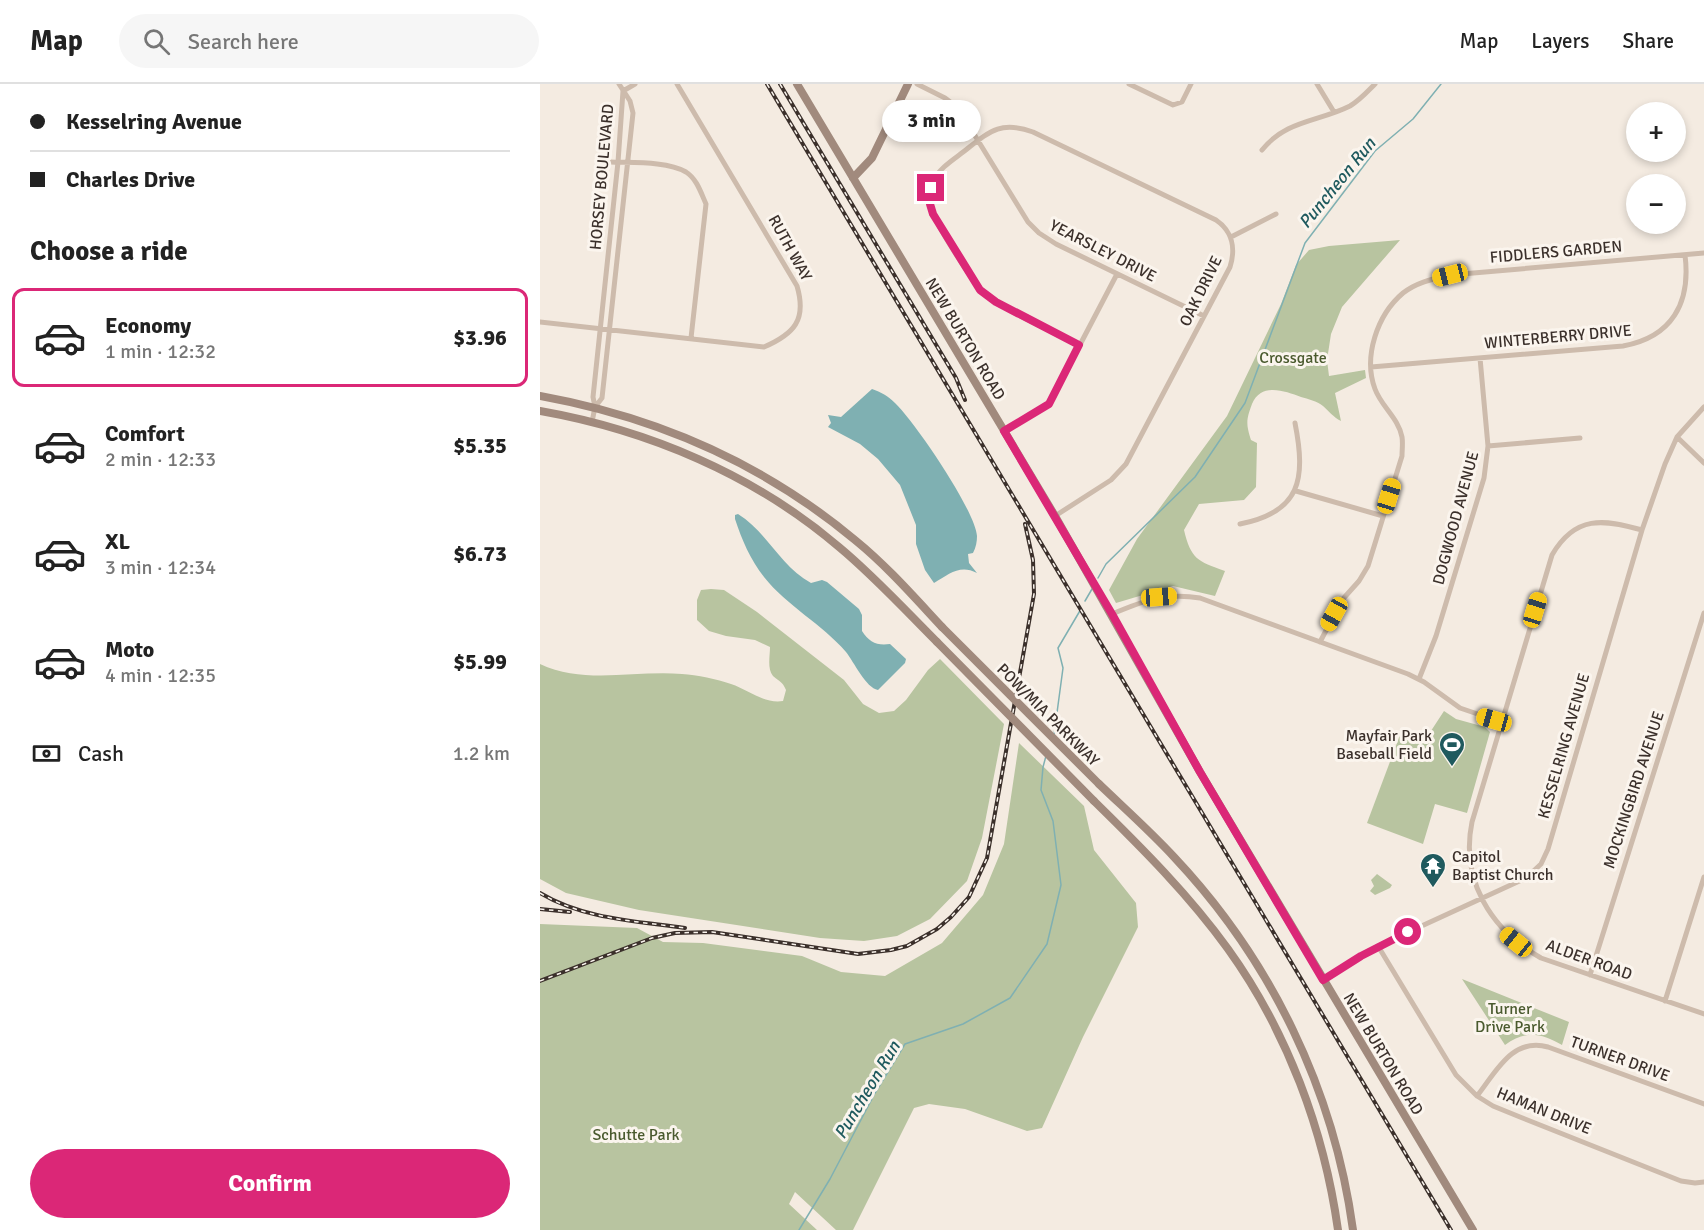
<!DOCTYPE html>
<meta charset="utf-8">
<style>
body{margin:0;font-family:Signika,sans-serif;background:#f6f6f6;color:#222;height:100vh;display:flex;flex-direction:column;font-size:22px;white-space:nowrap}
*{box-sizing:border-box;margin:0}
p{font-size:20px;color:#767676}
.icon{flex:none;width:33px;height:33px;fill:none;stroke:currentColor;stroke-width:2;stroke-linecap:round;stroke-linejoin:round}
.map{position:relative;flex:1;overflow:hidden}
.side{display:flex;flex-direction:column;background:#fff;width:540px}
.side>*{flex:none}
.guide{display:grid;align-content:center;height:132px;padding:0 30px;background:#fff}
.tools{position:absolute;left:1086px;top:18px;display:grid;gap:12px}
.tools a{display:grid;place-items:center;width:60px;height:60px;border-radius:50%;background:#fff;box-shadow:0 3px 9px #0003;font-size:30px}
.end{position:absolute;width:27px;height:27px;margin:-14px;border:8px solid #db2777;background:#fff;box-shadow:0 0 0 3px #fff}
.from{border-radius:50%}
.bubble{position:absolute;height:42px;border-radius:21px;background:#fff;box-shadow:0 3px 9px #0003;font-size:20px;font-weight:700;line-height:42px;text-align:center}
.car{position:absolute;width:18px;height:36px;margin:-18px -9px;border-radius:8px;box-shadow:0 0 4px 2px #0007;background:linear-gradient(#f5c518 24%,#345 0 40%,#f5c518 0 76%,#345 0 86%,#f5c518 0)}
.guide b{display:flex;align-items:center;gap:21px;height:57px;font-size:22px}
.guide b+b{border-top:2px solid #e0e0e0}
.guide i{width:15px;height:15px;background:#222}
ul{padding:0;list-style:none}
li{display:flex;align-items:center;gap:18px;height:99px;margin:0 12px 9px;padding:0 18px;border:3px solid transparent;border-radius:12px}
li div{flex:1}
li b{display:block;font-size:22px}
li em{font-style:normal;font-weight:700}
li.selected{border-color:#db2777}
li>.icon{width:54px;height:54px;stroke-width:1.5}
h2{padding:0 30px;font-size:27px;line-height:72px}
.pay{display:flex;align-items:center;gap:15px;height:66px;padding:0 30px;font-size:22px}
.pay p{margin-inline-start:auto}
.button{display:flex;gap:12px;margin-top:auto;padding:12px 30px}
.button a{flex:1;height:69px;border-radius:36px;background:#db2777;color:#fff;font-size:24px;font-weight:700;line-height:69px;text-align:center}
header{display:flex;align-items:center;gap:36px;box-sizing:border-box;height:84px;padding:0 30px;background:#fff;border-bottom:2px solid #e0e0e0}
header strong{font-size:28px}
nav{display:flex;gap:33px;margin-inline-start:auto;font-size:21px}
.search{width:420px;height:54px;background:#f6f6f6;display:flex;align-items:center;gap:15px;box-sizing:border-box;padding:0 21px;border-radius:33px;color:#767676;font-size:22px}
main{display:flex;flex:1;min-height:0}
.map>svg:first-child{display:block}
.green{fill:#b8c4a0}
.water{fill:#7fb0b2}
.lines{fill:none;stroke-linecap:round;stroke-linejoin:round}
.stream{stroke:#7fb0b2;stroke-width:1.5}
.street{stroke:#cdbbac;stroke-width:5}
.secondary{stroke:#a18a7d;stroke-width:8}
.rail-casing{stroke:#3b302b;stroke-width:4}
.rail{stroke:#fbf5ee;stroke-width:1.5;stroke-dasharray:4.5;stroke-linecap:butt}
.secondary-bridge{stroke:#a18a7d;stroke-width:8}
.route{stroke:#db2777;stroke-width:8}
.labels{text-anchor:middle;dominant-baseline:central;stroke-width:6;stroke-linejoin:round;paint-order:stroke}
.street-label{font-size:16px;fill:#3b302b;stroke:#fbf5ee}
.park-label{font-size:16px;fill:#4a5a2e;stroke:#fbf5ee}
.poi-label{font-size:16px;fill:#3b302b;stroke:#fbf5ee;text-anchor:end}
.water-label{font-size:18px;font-style:italic;fill:#1f5a5e;stroke:#fbf5ee}
</style>
<header>
<strong>Map</strong>
<div class="search"><svg class="icon" aria-label="search" viewBox="0 0 24 24"><circle cx="10" cy="10" r="6"/><path d="M15 15l6 6"/></svg>Search here</div>
<nav><a>Map</a><a>Layers</a><a>Share</a></nav>
</header>
<main>
<section class="side">
<div class="guide">
<b><i class="from"></i>Kesselring Avenue</b>
<b><i></i>Charles Drive</b>
</div>
<h2>Choose a ride</h2>
<ul>
<li class="selected"><svg class="icon" aria-label="car" viewBox="0 0 24 24"><path d="M5 17H2v-5l4-1 3-4h7l3 4 3 1v5h-3M9 17h6M6 11h13"/><circle cx="7" cy="17" r="2"/><circle cx="17" cy="17" r="2"/></svg><div><b>Economy</b><p>1 min · 12:32</p></div><em>$3.96</em></li>
<li><svg class="icon" aria-label="car" viewBox="0 0 24 24"><path d="M5 17H2v-5l4-1 3-4h7l3 4 3 1v5h-3M9 17h6M6 11h13"/><circle cx="7" cy="17" r="2"/><circle cx="17" cy="17" r="2"/></svg><div><b>Comfort</b><p>2 min · 12:33</p></div><em>$5.35</em></li>
<li><svg class="icon" aria-label="car" viewBox="0 0 24 24"><path d="M5 17H2v-5l4-1 3-4h7l3 4 3 1v5h-3M9 17h6M6 11h13"/><circle cx="7" cy="17" r="2"/><circle cx="17" cy="17" r="2"/></svg><div><b>XL</b><p>3 min · 12:34</p></div><em>$6.73</em></li>
<li><svg class="icon" aria-label="car" viewBox="0 0 24 24"><path d="M5 17H2v-5l4-1 3-4h7l3 4 3 1v5h-3M9 17h6M6 11h13"/><circle cx="7" cy="17" r="2"/><circle cx="17" cy="17" r="2"/></svg><div><b>Moto</b><p>4 min · 12:35</p></div><em>$5.99</em></li>
</ul>
<div class="pay"><svg class="icon" aria-label="cash" viewBox="0 0 24 24"><path d="M3 7h18v10H3z"/><circle cx="12" cy="12" r="2"/></svg>Cash<p>1.2 km</p></div>
<div class="button"><a>Confirm</a></div>
</section>
<div class="map">
<svg width="1164" height="1146" viewBox="0 0 1164 1146">
<rect width="100%" height="100%" fill="#f4ebe1"/>
<!-- green -->
<path class="green" d="M860,156l-58,67 -11,27 -4,26 2,16 36,-6 1,8 -31,15 6,28c-8,-4 -12,-10 -18,-15 -6,-5 -15,-7 -22,-9 -16,-6 -40,-15 -49,7 -6,16 -6,20 -1,36l6,3 -1,44 -12,13 -45,4 -15,26c7,29 13,31 41,41l-10,25 -42,-10 -57,17 -7,-13 28,-51 90,-123 54,-112 15,-39 13,-15 20,-4z
M171,505l13,1 33,22 87,68 19,24 16,9 15,-2 12,-11 22,-30 12,-11 64,65 -22,114 -15,43 -37,38 -33,17 -33,5 -44,-3 -181,-28 -73,-17 -26,-14v-215c45,21 94,6 142,10 15,1 35,5 49,10 18,6 33,20 52,17l3,-11c-4,-9 -6,-8 -13,-14 -6,-7 -3,-20 -3,-29l-15,-7 -29,-4 -17,-5 -12,-11v-20l4,-10z
M904,627l12,8 29,8 5,5 -23,81 -32,-9 -12,40 -56,-21 36,-96 24,10z
M479,659l65,63 10,44 42,53 2,24 -55,110 -41,91 -15,3 -62,-22 -36,-5 -15,4 -61,122h-17l-41,-38 -6,12 28,26h-277v-306l97,4 26,14 40,1 99,13 39,16 44,4 57,-33 41,-48 21,-51z
M837,790l15,11 -2,3 -15,7 -5,-4 4,-5 -3,-6z
M922,895l107,43 -7,23c-21,-12 -37,-15 -57,0z"/>
<!-- water -->
<path class="water" d="M332,305c9,3 16,7 23,14 20,19 80,107 82,133 0,6 -1,11 -4,17l-5,1 1,9 8,10c-17,-9 -28,1 -43,10l-9,-13 -9,-26v-19l-16,-40 -22,-26 -18,-15 -32,-17 3,-4 -3,-8 13,2z
M198,430c29,18 42,52 73,69l11,-3 5,2 32,27 3,6v16c7,11 15,15 28,13l16,15 -1,4 -27,27c-12,-2 -24,-28 -32,-38 -24,-28 -59,-46 -82,-75 -14,-18 -22,-37 -29,-58v-4z"/>
<g class="lines">
<!-- stream -->
<path class="stream" d="M558,494l8,-14 89,-87 50,-74 60,-160 70,-92 38,-32 28,-35
M545,517l7,-12
M514,651l9,-67 -5,-20 23,-39
M259,1146l31,-51 45,-86 30,-49 58,-20 47,-26 37,-54 14,-59 -8,-64 -12,-31 2,-23 3,-11"/>
<!-- street -->
<path class="street" d="M377,0l28,14 13,10 70,114 11,11 17,11 148,72
M589,0l44,21 9,-3 9,-18
M777,0l17,28
M83,7l12,-7
M722,66c24,-30 56,-28 88,-44 10,-6 17,-14 25,-22
M70,78c22,1 57,-1 76,10 11,7 15,21 20,32l-15,134
M691,153l45,-23
M0,238l224,25c30,-13 43,-27 33,-61l-120,-202
M831,283l252,-21c49,-9 68,-43 62,-91
M55,323l7,-9 31,-285 -3,-12 -11,-17
M52,338l3,-15 -2,-10 25,-235 5,-71
M464,347l45,-27 68,-130
M1137,353l27,26
M948,362l92,-8
M756,407l87,25
M515,432l56,-36 15,-16 104,-197c6,-19 2,-36 -14,-47l-183,-88c-31,-11 -42,-2 -66,17 -11,9 -27,18 -33,31 -4,8 -6,18 -3,27 4,17 42,77 56,88 23,19 65,36 92,50
M700,440c61,-12 66,-45 55,-101
M1102,446c-38,-11 -67,-15 -90,25l-80,267c-12,58 19,108 69,136l163,56
M572,530c31,-13 53,-22 88,-16l208,76 16,8 36,26 41,14
M780,558l22,-42 17,-19 9,-15 34,-110c0,-6 1,-13 0,-19 -3,-18 -21,-31 -27,-48 -12,-32 2,-74 28,-96 14,-11 30,-14 47,-18l254,-22
M879,595l17,-43 48,-158 4,-32 -8,-88
M838,862l78,129 21,21 16,10 27,11 161,64 14,2 9,-1
M1050,891l114,-362
M783,896l55,-34 148,-68 15,-14 7,-15 94,-319 23,-66 12,-27 27,-30
M1125,917l39,-124
M937,1012c19,-24 35,-59 71,-49l156,57"/>
<!-- secondary -->
<path class="secondary" d="M257,0l258,432 145,256 273,458
M313,94l19,-20 36,-74
M0,312c116,21 224,68 315,144 32,26 59,57 87,87
M0,327c108,19 215,64 299,136 35,29 66,63 98,95
M559,700c25,24 52,48 75,73 97,103 160,233 179,373
M554,717c48,47 95,94 134,148 59,82 96,181 110,281"/>
<defs>
<path id="rail" d="M227,0l684,1146
M240,0l176,294 9,22
M0,809c43,26 96,28 145,35
M0,825l30,3
M0,897l112,-43 23,-5 37,-1 146,22 33,-4 16,-4 30,-17 14,-12 18,-20 18,-39 47,-264 -1,-34 -8,-36"/>
</defs>
<!-- rail casing -->
<use href="#rail" class="rail-casing"/>
<!-- rail -->
<use href="#rail" class="rail"/>
<!-- secondary-bridge -->
<path class="secondary-bridge" d="M402,543l157,157
M397,558l157,159"/>
</g>
<g class="lines">
<!-- route -->
<path class="route" d="M391,104l-1,16 3,10 47,76 16,12 83,43 -30,59 -45,27 108,183 88,158 123,208 38,-24 47,-24"/>
</g>
<!-- icons -->
<defs>
<symbol id="stadium-pin" viewBox="-11 -11 22 30"><path d="M0 17L-7.5 6A9.5 9.5 0 1 1 7.5 6Z" fill="#1f5a5e" stroke="#fbf5ee"/><path d="M0-5a6.5 5 0 1 0 0 10a6.5 5 0 1 0 0-10ZM-3.5-1.8h7v3.6h-7Z" fill="#fff"/></symbol>
<symbol id="temple-pin" viewBox="-11 -11 22 30"><path d="M0 17L-7.5 6A9.5 9.5 0 1 1 7.5 6Z" fill="#1f5a5e" stroke="#fbf5ee"/><path d="M0-6L5-2H3V0L6.5 2.5H4V6H1.5V3h-3V6H-4V2.5H-6.5L-3 0V-2H-5Z" fill="#fff"/></symbol>
</defs>
<g fill-rule="evenodd">
<use href="#stadium-pin" x="897" y="646" width="30" height="40"/>
<use href="#temple-pin" x="878" y="767" width="30" height="40"/>
</g>
<g class="labels">
<!-- street labels -->
<g class="street-label">
<text transform="translate(62 93) rotate(-85)">HORSEY BOULEVARD</text>
<text transform="translate(250 164) rotate(61)">RUTH WAY</text>
<text transform="translate(563 167) rotate(27)">YEARSLEY DRIVE</text>
<text transform="translate(1016 168) rotate(-5)">FIDDLERS GARDEN</text>
<text transform="translate(661 207) rotate(-64)">OAK DRIVE</text>
<text transform="translate(1018 253) rotate(-5)">WINTERBERRY DRIVE</text>
<text transform="translate(425 255) rotate(59)">NEW BURTON ROAD</text>
<text transform="translate(916 434) rotate(-75)">DOGWOOD AVENUE</text>
<text transform="translate(508 631) rotate(45)">POW/MIA PARKWAY</text>
<text transform="translate(1024 662) rotate(-74)">KESSELRING AVENUE</text>
<text transform="translate(1094 706) rotate(-72)">MOCKINGBIRD AVENUE</text>
<text transform="translate(1049 876) rotate(20)">ALDER ROAD</text>
<text transform="translate(843 970) rotate(59)">NEW BURTON ROAD</text>
<text transform="translate(1080 975) rotate(20)">TURNER DRIVE</text>
<text transform="translate(1004 1027) rotate(22)">HAMAN DRIVE</text>
</g>
<!-- park labels -->
<g class="park-label">
<text x="753" y="274">Crossgate</text>
<text x="970" y="925">Turner<tspan x="970" dy="18">Drive Park</tspan></text>
<text x="96" y="1051">Schutte Park</text>
</g>
<!-- poi labels -->
<g class="poi-label">
<text x="892" y="652">Mayfair Park<tspan x="892" dy="18">Baseball Field</tspan></text>
<text x="912" y="773" text-anchor="start">Capitol<tspan x="912" dy="18">Baptist Church</tspan></text>
</g>
<!-- water labels -->
<g class="water-label">
<text transform="translate(797 99) rotate(-51)">Puncheon Run</text>
<text transform="translate(327 1006) rotate(-59)">Puncheon Run</text>
</g>
</g>
</svg>
<div class="tools">
<a>+</a>
<a>−</a>
</div>
<i class="end from" style="left:868px;top:848px"></i>
<i class="end" style="left:391px;top:104px"></i>
<div class="bubble" style="left:342px;top:16px;width:99px">3 min</div>
<i class="car" style="left:910px;top:191px;rotate:256deg"></i>
<i class="car" style="left:849px;top:412px;rotate:17deg"></i>
<i class="car" style="left:619px;top:513px;rotate:86deg"></i>
<i class="car" style="left:995px;top:526px;rotate:17deg"></i>
<i class="car" style="left:794px;top:530px;rotate:209deg"></i>
<i class="car" style="left:954px;top:636px;rotate:286deg"></i>
<i class="car" style="left:976px;top:858px;rotate:309deg"></i>
</div>
</main>
